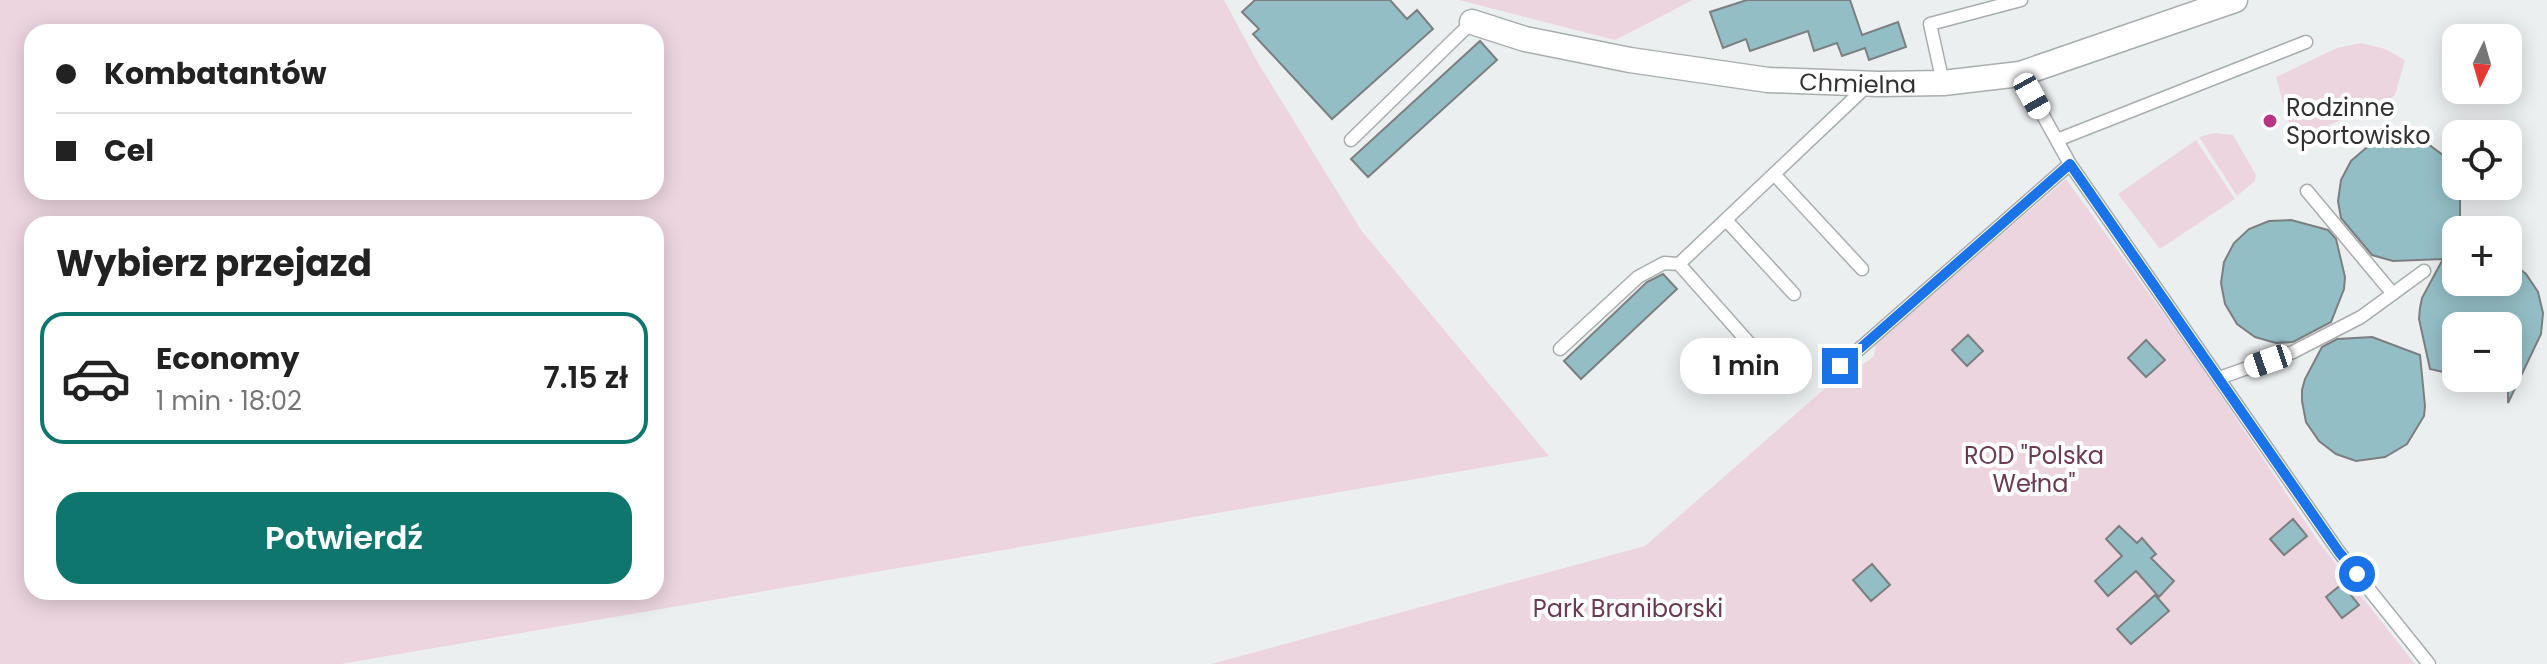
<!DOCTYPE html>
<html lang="pl">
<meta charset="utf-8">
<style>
body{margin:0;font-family:Poppins,sans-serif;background:#f2f2f2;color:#222;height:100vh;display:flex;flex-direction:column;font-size:30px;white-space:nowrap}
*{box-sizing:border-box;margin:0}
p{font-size:26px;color:#767676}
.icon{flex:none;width:44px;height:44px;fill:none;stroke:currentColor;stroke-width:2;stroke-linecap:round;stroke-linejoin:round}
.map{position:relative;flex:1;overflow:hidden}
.drawer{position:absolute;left:24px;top:216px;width:640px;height:384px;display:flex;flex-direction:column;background:#fff;border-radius:24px;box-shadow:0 4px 20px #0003}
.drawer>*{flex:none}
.banner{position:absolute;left:24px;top:24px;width:640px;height:176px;border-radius:24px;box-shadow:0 4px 20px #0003;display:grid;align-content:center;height:176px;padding:0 32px;background:#fff}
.needle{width:52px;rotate:185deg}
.controls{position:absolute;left:2442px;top:24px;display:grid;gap:16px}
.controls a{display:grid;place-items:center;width:80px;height:80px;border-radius:16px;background:#fff;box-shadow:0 4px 20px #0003;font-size:40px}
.end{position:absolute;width:36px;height:36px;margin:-18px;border:10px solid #1a73e8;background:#fff;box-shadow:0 0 0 4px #fff}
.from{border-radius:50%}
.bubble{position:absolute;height:56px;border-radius:24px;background:#fff;box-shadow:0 4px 20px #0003;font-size:26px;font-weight:600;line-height:56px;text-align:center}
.car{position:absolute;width:24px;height:48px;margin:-24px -12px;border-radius:10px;box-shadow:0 0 6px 2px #0007;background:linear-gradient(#fff 24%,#345 0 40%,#fff 0 76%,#345 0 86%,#fff 0)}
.banner b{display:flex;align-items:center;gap:28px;height:76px;font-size:30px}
.banner b+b{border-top:2px solid #e0e0e0}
.banner i{width:20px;height:20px;background:#222}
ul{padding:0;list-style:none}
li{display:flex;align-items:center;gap:24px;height:132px;margin:0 16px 12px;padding:0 16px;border:4px solid transparent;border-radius:24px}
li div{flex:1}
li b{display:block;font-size:30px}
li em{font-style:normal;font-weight:600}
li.on{border-color:#0f766e}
li>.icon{width:72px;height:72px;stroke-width:1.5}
h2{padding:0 32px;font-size:36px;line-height:96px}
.primary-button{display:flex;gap:16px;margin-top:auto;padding:16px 32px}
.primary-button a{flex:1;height:92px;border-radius:24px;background:#0f766e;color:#fff;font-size:32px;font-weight:600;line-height:92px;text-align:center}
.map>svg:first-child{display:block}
.green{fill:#edd5e0;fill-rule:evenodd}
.building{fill:#94bec6;stroke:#7b7f7f;stroke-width:2}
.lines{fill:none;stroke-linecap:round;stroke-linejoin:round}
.lane-casing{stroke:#a9adae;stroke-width:15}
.street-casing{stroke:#a9adae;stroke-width:27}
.lane{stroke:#fff;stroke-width:12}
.street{stroke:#fff;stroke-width:24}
.route{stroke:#1a73e8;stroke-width:10}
.poi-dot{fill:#b73681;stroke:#fff;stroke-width:3}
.labels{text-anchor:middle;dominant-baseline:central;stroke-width:8;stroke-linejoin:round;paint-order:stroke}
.street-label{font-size:24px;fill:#313233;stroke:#fff}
.poi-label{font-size:24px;fill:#313233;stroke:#fff;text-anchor:start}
.park-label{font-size:24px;fill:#6b3a53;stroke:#fff}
</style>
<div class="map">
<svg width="2547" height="664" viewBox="0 0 2547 664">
<rect width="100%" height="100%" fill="#eceff0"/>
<!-- green -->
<path class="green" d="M0,0h1224l33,61 104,169 188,226 -1208,208h-341zM656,32v160h-624v-160zM656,224v368h-624v-368z
M1459,0h234l-78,40z
M2361,43l24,6 20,11 -10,35 -12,9 -72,28 2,8 -10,6c-17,-20 -20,-45 -27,-69l61,-29z
M2214,133l19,2 23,40 -1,6 -18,15 -38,-59z
M2196,140l39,59 -75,50 -42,-55z
M2066,179l129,178 123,184 97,123h-1204l434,-118 201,-176 16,-5 12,-9 2,-13z"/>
<!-- building -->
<path class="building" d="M1255,0h135l17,19 10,-9 16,19 -101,90 -79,-85 6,-5 -17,-17z
M1747,0h103l12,35 36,-13 8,25 -37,13 -4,-12 -23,8 -5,-13 -23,8 -6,-20 -58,20 -4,-12 -23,9 -13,-36z
M1480,41l17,19 -129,117 -17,-18z
M2407,138l21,6 16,12 12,17v13h4v31l-4,7v58h52v-22l18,14 12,18 5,21 -2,21 -33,69v-77h-52v49l-26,-6 -11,-50 1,-11 2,-10 21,-39 -50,2 -21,-6 -31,-37 -3,-17 3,-21 10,-19 15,-13 20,-9z
M2291,220l37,10 8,9 9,38 -1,12 -13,33 -38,20 -17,1 -21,-6 -18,-13 -12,-20 -4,-21 3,-21 10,-19 15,-14 20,-8z
M1663,274l14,15 -96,90 -17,-18 83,-79z
M1968,335l15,16 -16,15 -15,-16z
M2372,337l48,18 5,51 -1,10 -17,28 -22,13 -29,4 -20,-7 -17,-13 -13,-19 -4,-21v-11l3,-11 17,-32 15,-8z
M2146,340l19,20 -19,17 -18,-19z
M2293,519l14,17 -23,19 -14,-16z
M2119,526l18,17 5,-5 14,16 -5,4 23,23 -15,16 -23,-26 -28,25 -13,-15 27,-25 -16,-17z
M1872,564l18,21 -19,16 -18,-21z
M2342,584l17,21 -17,13 -16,-21z
M2155,595l14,16 -38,33 -14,-15z"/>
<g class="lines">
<defs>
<path id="lane" d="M2020,74l50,90 269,388 90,112
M1943,83l-13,-59 91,-24
M1351,140l121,-118
M2057,140l249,-98
M1774,174l88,95
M2307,191l86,103
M1726,220l68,74
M1560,349l78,-72 26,-14 15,1
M1765,361l-86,-97 188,-178
M1840,366l230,-202
M2219,378l74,-26 68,-35 63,-46"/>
<g id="street">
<path id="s1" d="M1472,22l53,17 105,21 138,20 111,4 64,-1 77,-9 215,-74"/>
</g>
</defs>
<!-- lane casing -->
<use href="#lane" class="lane-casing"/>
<!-- street casing -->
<use href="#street" class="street-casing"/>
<!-- lane -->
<use href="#lane" class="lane"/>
<!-- street -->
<use href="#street" class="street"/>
</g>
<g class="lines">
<!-- route -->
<path class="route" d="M1840,366l230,-202 269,388 18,22"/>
</g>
<!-- markers -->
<circle class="poi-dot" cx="2270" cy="121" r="8"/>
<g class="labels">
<!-- street labels -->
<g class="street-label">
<text stroke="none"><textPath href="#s1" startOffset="392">Chmielna</textPath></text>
</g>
<!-- poi labels -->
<g class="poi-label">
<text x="2286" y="107">Rodzinne<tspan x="2286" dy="28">Sportowisko</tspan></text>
</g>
<!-- park labels -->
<g class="park-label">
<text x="2034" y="455">ROD "Polska<tspan x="2034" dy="28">Wełna"</tspan></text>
<text x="1628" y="608">Park Braniborski</text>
</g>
</g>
</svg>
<div class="controls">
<a><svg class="needle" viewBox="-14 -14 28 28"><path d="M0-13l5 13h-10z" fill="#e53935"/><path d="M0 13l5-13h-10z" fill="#767676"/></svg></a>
<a><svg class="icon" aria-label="locate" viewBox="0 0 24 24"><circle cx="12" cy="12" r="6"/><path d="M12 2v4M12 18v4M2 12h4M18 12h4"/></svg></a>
<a>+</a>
<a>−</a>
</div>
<i class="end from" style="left:2357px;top:574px"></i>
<i class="end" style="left:1840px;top:366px"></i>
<div class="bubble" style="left:1680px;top:338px;width:132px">1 min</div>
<i class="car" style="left:2032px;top:96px;rotate:151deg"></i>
<i class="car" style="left:2268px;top:361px;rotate:251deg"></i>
<div class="banner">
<b><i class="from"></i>Kombatantów</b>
<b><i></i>Cel</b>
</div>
<section class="drawer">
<h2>Wybierz przejazd</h2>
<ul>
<li class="on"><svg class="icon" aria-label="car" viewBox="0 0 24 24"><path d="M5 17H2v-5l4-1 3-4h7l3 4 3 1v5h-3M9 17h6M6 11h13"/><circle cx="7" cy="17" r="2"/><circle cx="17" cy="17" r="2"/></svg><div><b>Economy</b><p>1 min · 18:02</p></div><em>7.15 zł</em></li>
</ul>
<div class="primary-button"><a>Potwierdź</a></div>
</section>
</div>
